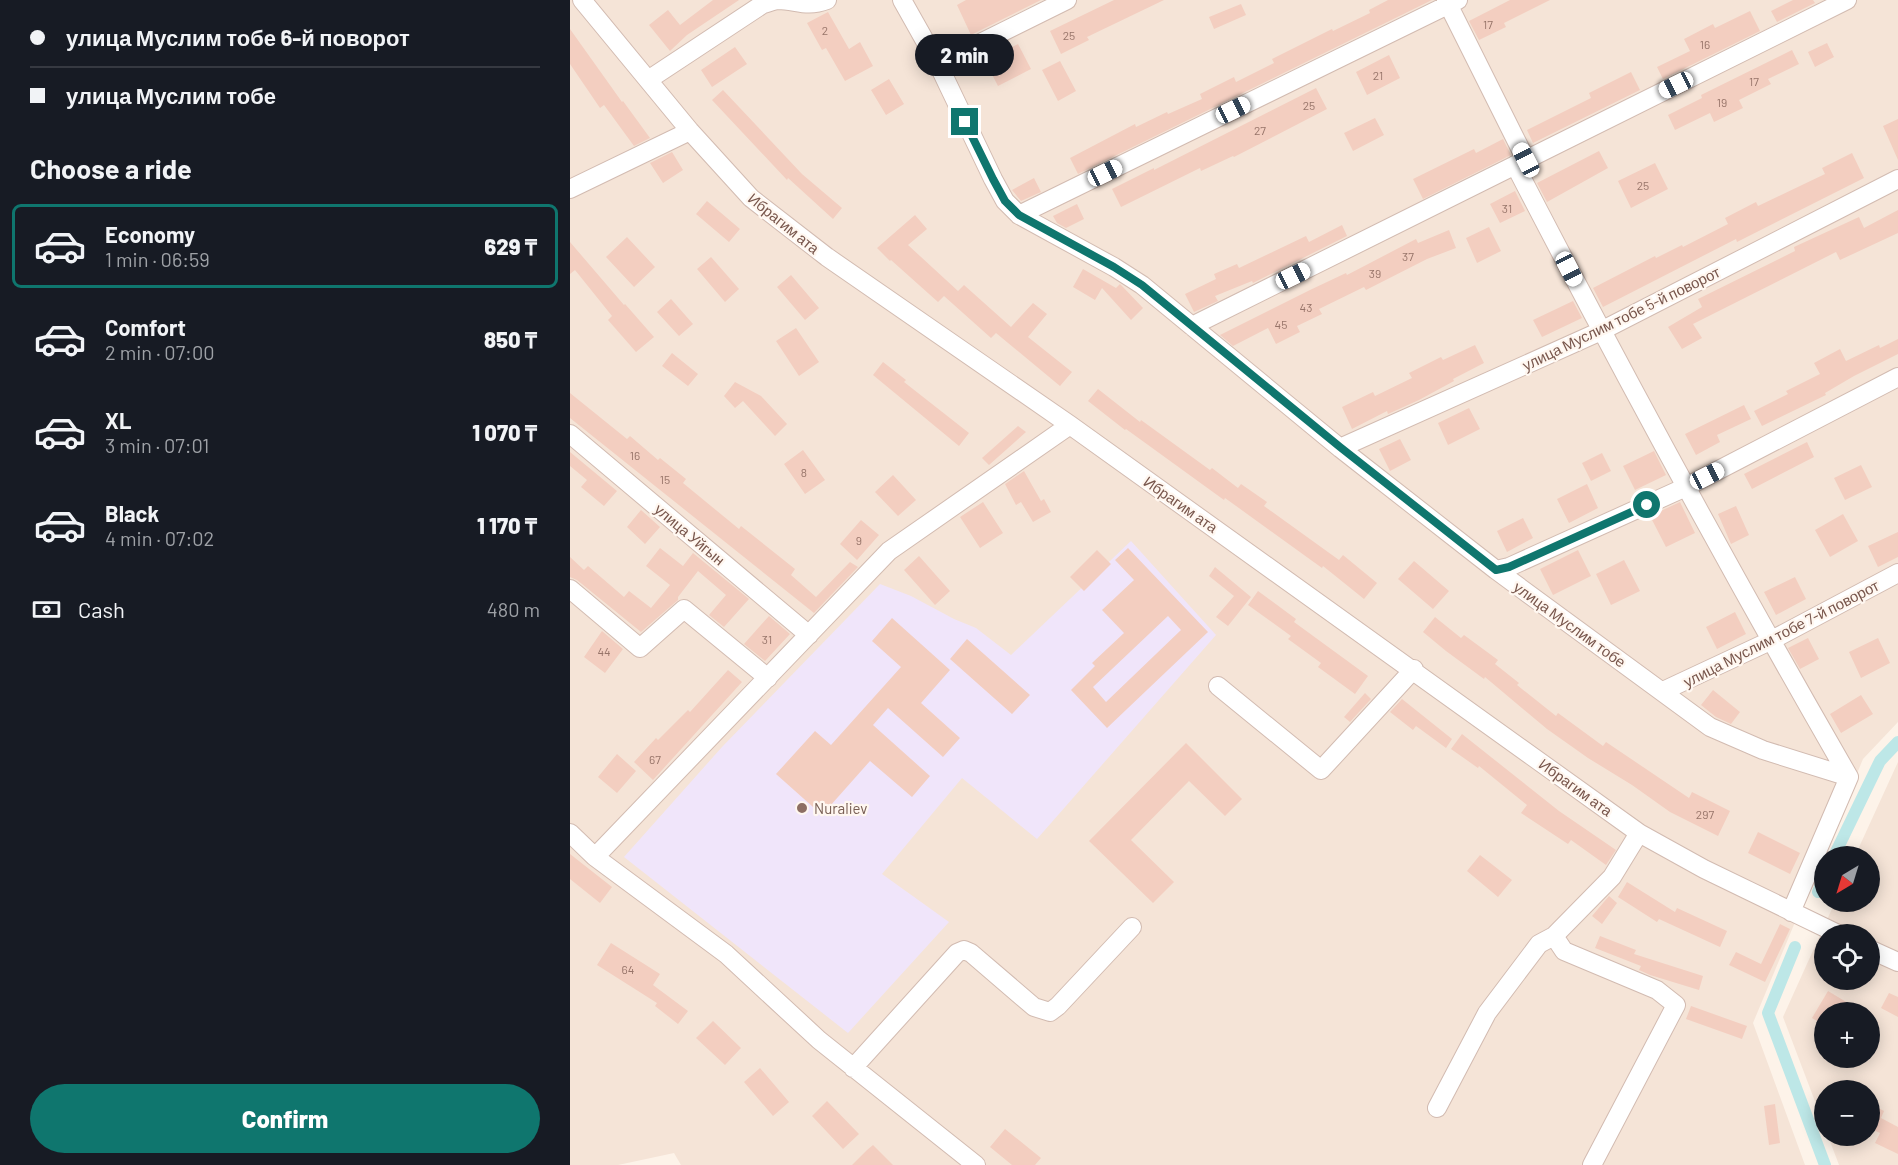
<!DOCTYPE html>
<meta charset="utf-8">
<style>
body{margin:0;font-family:Barlow,sans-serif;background:#20242c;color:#f1f3f6;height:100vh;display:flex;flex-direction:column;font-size:22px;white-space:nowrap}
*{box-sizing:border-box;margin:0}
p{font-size:20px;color:#9ea1a6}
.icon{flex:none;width:33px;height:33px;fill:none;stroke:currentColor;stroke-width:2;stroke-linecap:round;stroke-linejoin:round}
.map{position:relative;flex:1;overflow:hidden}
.sheet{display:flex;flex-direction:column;background:#171b24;width:570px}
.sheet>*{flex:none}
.hud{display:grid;align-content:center;height:132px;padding:0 30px;background:#171b24}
.needle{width:39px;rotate:218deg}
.controls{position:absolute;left:1244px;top:846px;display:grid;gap:12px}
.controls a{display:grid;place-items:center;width:66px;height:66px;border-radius:50%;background:#171b24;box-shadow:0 3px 15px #0003;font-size:30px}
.end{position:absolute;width:27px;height:27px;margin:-14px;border:8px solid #0f766e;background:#fff;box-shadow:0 0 0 3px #fff}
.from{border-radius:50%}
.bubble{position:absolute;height:42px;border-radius:21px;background:#171b24;box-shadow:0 3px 15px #0003;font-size:20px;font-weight:800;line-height:42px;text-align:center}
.car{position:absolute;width:18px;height:36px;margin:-18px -9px;border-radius:8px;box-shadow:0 0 4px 2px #0007;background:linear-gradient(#fff 24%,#345 0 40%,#fff 0 76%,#345 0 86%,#fff 0)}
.hud b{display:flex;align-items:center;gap:21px;height:57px;font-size:22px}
.hud b+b{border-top:2px solid #363941}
.hud i{width:15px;height:15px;background:#f1f3f6}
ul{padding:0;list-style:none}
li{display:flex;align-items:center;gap:18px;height:84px;margin:0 12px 9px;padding:0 18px;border:3px solid transparent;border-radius:9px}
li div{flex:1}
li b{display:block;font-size:22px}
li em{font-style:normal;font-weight:800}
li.current{border-color:#0f766e}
li>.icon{width:54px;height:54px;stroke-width:1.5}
h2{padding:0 30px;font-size:27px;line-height:72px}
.pay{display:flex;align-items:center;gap:15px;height:66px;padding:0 30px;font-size:22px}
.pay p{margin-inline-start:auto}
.cta{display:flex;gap:12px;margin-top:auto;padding:12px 30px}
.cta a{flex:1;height:69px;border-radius:36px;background:#0f766e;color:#fff;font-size:24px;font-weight:800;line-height:69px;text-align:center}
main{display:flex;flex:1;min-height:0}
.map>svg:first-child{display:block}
.residential{fill:#f5e4d7;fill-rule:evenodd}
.education{fill:#f0e5fa}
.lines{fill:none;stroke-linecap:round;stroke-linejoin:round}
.canal{stroke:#bde7e7;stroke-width:12}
.building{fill:#f3cec0;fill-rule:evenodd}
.minor-casing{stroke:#d2bbb1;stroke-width:20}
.minor{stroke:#fff;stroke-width:18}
.route{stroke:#0f766e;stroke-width:8}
.education-dot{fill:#8d6e63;stroke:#fff7f0;stroke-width:2}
.labels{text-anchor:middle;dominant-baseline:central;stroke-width:4.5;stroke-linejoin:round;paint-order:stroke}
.number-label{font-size:12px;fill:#977469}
.street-label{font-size:15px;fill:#78564c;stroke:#fff7f0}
.education-label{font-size:15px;fill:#785e54;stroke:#fff7f0;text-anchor:start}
</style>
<main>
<section class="sheet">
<div class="hud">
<b><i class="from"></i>улица Муслим тобе 6-й поворот</b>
<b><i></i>улица Муслим тобе</b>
</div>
<h2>Choose a ride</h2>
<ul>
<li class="current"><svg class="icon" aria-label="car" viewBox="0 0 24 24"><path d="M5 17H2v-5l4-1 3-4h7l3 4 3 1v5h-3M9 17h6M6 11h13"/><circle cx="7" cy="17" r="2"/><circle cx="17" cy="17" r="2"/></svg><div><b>Economy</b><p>1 min · 06:59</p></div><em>629 ₸</em></li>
<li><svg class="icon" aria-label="car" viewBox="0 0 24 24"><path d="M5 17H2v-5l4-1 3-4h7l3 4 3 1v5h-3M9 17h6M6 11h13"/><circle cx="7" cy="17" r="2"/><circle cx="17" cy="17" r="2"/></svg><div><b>Comfort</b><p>2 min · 07:00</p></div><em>850 ₸</em></li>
<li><svg class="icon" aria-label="car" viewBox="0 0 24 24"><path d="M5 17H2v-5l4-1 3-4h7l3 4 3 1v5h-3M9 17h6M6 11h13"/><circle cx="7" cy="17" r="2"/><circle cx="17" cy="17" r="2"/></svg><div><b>XL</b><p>3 min · 07:01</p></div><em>1 070 ₸</em></li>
<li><svg class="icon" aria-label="car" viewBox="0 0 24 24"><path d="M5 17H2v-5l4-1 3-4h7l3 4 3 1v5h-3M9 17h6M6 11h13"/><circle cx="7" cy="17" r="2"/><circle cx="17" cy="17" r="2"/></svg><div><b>Black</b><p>4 min · 07:02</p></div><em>1 170 ₸</em></li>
</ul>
<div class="pay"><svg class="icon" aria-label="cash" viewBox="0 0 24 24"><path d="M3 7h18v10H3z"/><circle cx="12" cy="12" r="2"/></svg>Cash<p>480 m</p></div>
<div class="cta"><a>Confirm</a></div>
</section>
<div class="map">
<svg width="1328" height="1165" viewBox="0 0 1328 1165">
<rect width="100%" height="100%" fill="#fdf3e9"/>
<!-- residential -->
<path class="residential" d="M0,0h1328v722l-35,37 -110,264 52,142h-1124l-7,-12 -56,12h-48z
M1328,762v403h-59l-11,-29h41v-46h-45v35l-41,-108 52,-115h34v-46h-14zM1254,934h45v46h-45zM1254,1012h45v46h-45z"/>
<!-- education -->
<path class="education" d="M561,541l85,94 -179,204 -75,-61 -80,96 67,48 -101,111 -224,-176 98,-110 158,-163 31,12 43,23 22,9 35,27z"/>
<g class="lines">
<!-- canal -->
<path class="canal" d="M1264,856l46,-95 18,-19
M1248,892l6,-13
M1225,947l-27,66 57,152"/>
</g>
<!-- building -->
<path class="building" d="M143,0h26l-52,35 -17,16 -21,-26 19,-15 12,15z
M396,0h75l-70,35 -14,-30z
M544,0h50l-77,37 2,3 -28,14 -11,-23z
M818,0h44l-354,174 -8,-16 65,-34 1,3 31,-15 1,2 34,-15 -2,-5 34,-17 2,5 38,-19 -2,-4 60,-30 1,2 37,-18 -1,-3z
M940,0h40l-46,23 2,4 -27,13 -10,-19z
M1223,0h20l2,3 -38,19 -6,-11z
M671,4l5,11 -32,14 -5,-12z
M1180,11l10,20 -97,48 -6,-12 33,-16 -6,-12 29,-15 2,4z
M258,12l21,37 11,-7 13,24 -28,15 -19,-33 -4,2 -15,-27z
M0,29l52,73 1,-1 27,37 -16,8 -30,-41 -4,3 -30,-44z
M1257,43l7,14 -19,10 -7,-15z
M448,44l13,25 -33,17 -13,-25z
M165,47l12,17 -35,23 -11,-17z
M1222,50l7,14 -31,15 3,5 -32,16 4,8 -29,14 -4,-9 -35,17 -7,-15 34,-17 -1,-3z
M819,55l11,23 -33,17 -11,-23z
M490,61l16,30 -18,10 -16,-31z
M1061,72l9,18 -107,53 -6,-13 64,-32 -2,-5z
M319,79l15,25 -18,11 -15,-25z
M746,88l11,21 -93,48 -1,-1 -32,15 -1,-3 -79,39 -9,-18 42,-21v2z
M153,90l79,84 40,34 -9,11 -45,-41 -1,2 -75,-80z
M805,118l9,17 -31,16 -9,-18z
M1328,119v41l-15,-34z
M933,139l8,16 -88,44 -10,-20 61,-30 2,4z
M1029,151l9,17 -61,34 -10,-19z
M102,152l11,18 -20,13 -13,-20z
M1282,153l12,25 -127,64 -1,-3 -133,68 -10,-19 62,-32 1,2 26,-13 1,2 45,-23 -3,-6 31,-16 2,4 67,-32 -3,-6z
M1085,163l13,26 -37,19 -13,-27z
M464,178l7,14 -20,9 -9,-11z
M945,191l10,20 -25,12 -10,-19z
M137,201l33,28 -11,13 -33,-28z
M507,204l7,15 -18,9 -9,-5 -4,-7z
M1328,210v23l-58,27 -4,-8 -143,72 9,14 -20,11 -14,-22 34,-20 -4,-8 97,-48 -1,-4 65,-30 5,11z
M345,215l12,14 -19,16 50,46 6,-6 47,42 22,-24 14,11 -19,23 44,35 -12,14 -64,-53 -5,5 -47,-42 -6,6 -47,-42 -1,1 -13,-13z
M772,225l5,11 -94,47 -1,-2 -37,15 3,5 -24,11 -9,-18 31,-15 -2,-5 23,-10 2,4 67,-32 3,6z
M919,227l12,24 -24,12 -11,-25z
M879,230l7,18 -29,11 -61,31 -2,-3 -45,22 3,5 -25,12 3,6 -24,12 -8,-16 -35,18 -13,-11 90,-45 36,-17 1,2 69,-36 2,4z
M57,237l28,30 -21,20 -28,-30z
M0,242l54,63 1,-1 29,33 -18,15 -28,-32 4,-4 -37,-46 -5,4z
M141,257l28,32 -14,13 -28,-33z
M513,269l33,19 4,-4 2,2 21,22 -12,12 -29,-32 -7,12 -22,-13z
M221,275l28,33 -14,12 -28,-33z
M101,299l22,25 -14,12 -22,-24z
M1003,301l9,17 -40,19 -9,-17z
M226,328l23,34 -20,14 -23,-35z
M1328,339v15l-44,22 -29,17 1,2 -64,31 -8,-15 34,-17 -2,-3 34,-17 -6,-11 26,-14 6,12 33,-16 1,3z
M905,345l9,18 -31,16 1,2 -35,19 -31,14 -1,-3 -35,18 -10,-22 31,-15 2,4 37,-18 -3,-5 32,-16 2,3z
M102,353l26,21 -10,12 -26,-20z
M313,362l23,18 -2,2 65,51 -10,13 -86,-71z
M165,382l26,14 26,28 -12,12 -32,-35 -8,7 -11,-12z
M528,389l42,33 1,-2 69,50 2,-2 26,20 3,-4 26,18 -3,4 75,54 4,-5 34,28 -13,16 -41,-33 -1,2 -97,-70 -1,2 -98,-71 -1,1 -37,-29z
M0,393l57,46 3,-3 28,24 2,-2 26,21 -3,4 56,46 2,-3 54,43 -4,6 25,22 34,-35 8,5 -44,46 -244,-195z
M1174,405l7,14 -34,16 3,7 -24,13 -11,-21z
M899,408l11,21 -32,16 -10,-22z
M448,426l8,6 -37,33 -7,-7z
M830,439l11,21 -21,11 -11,-22z
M1237,442l7,15 -62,32 -8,-15z
M233,450l22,30 -20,14 -21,-30z
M1084,451l12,24 -31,15 -12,-24z
M0,452l47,39 -13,15 -23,-19 6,-7 -17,-14z
M1032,453l9,18 -20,10 -9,-18z
M1291,465l11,22 -27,13 -11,-22z
M454,471l17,30 3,-2 7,13 -18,10 -12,-20 -5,3 -11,-21z
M323,475l23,25 -18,16 -23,-24z
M1017,484l11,24 -29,15 -12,-24z
M413,502l20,31 -23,15 -20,-31z
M1110,502l15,31 -29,14 -16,-31z
M1166,506l13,29 -18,9 -13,-30z
M71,510l19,17 -15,17 -18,-17z
M1273,514l15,27 -28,16 -15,-27z
M953,518l10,20 -26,14 -10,-21z
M291,520l18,15 -22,25 -17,-16z
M1328,532v25l-20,10 -10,-21z
M90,548l23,18 10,-13 56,46 -25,28 -15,-12 17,-20 -28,-24 -20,26v3l-37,32 -64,-52 -7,-3v-20l14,13 4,-4 36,31 5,-6 22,17 19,-23 -24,-19z
M558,548l80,84 -101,96 -36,-38 24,-24 -3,-3 32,-30 -22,-23 32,-30 -19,-20zM598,616l13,14 -75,72 -13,-15z
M527,550l14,14 -27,27 -14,-14z
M1008,550l13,26 -38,19 -13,-26z
M349,556l31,35 -15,14 -31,-35z
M1054,560l16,31 -29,14 -15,-31z
M844,561l35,30 -16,18 -35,-30z
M645,567l36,30 -23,29 -12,-9 18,-21 -25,-20z
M1225,577l11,22 -30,16 -12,-23z
M688,591l38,28 -2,3 74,54 -13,18 -37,-27 3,-4 -33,-24 3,-3 -43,-31z
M1165,612l11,22 -29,15 -11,-22z
M199,616l21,18 -25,27 -21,-17z
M865,617l26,21 3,-3 34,25 -3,4 24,19 -2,2 39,31 2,-3 45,33 3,-4 83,56 3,-6 38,19 -12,25 -48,-24 -38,-27 -44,-27 -41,-29 -62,-52 -1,2 -38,-28 -23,-19z
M322,618l58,52 -29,33 39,35 -17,19 -55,-49 -15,17 57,51 -18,21 -42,-36 -48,54 -46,-41 39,-43 16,14 70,-78 -29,-26z
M32,631l21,18 -18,24 -21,-16z
M1238,638l11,21 -19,10 -12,-21z
M1308,638l12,25 -29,15 -12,-26z
M397,639l63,56 -18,19 -62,-55z
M158,670l14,12 -89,98 -19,-18 22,-24 2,2 30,-30 2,2z
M1143,690l27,22 -9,12 -15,-7 -15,-12z
M795,693l6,6 -21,23 -6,-5z
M1291,695l12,19 -32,19 -11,-19z
M832,699l50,40 -6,9 -30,-22 -3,4 -23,-18z
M892,734l97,77 57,39 -10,15 -35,-25 -3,4 -47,-31 6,-8 -48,-39 -1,2 -27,-19z
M616,743l56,56 -17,17 -36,-35 -58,59 43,42 -21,21 -64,-62z
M47,754l19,17 -19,22 -19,-16z
M1188,832l42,21 -10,21 -42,-21z
M0,854l42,33 -12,16 -30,-24z
M910,855l32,25 -14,17 -31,-26z
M1057,882l48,30 2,-4 50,23 -7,16 -61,-28 -2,3 -39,-25z
M1039,896l8,7 -15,21 -10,-8z
M1210,924l10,5 -25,53 -36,-17 7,-13 25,12z
M1030,936l36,14 -2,4 69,22 -4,14 -49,-15 -11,-5 2,-4 -46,-18z
M41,943l49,31 -7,11 35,26 -10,13 -23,-18 2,-3 -60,-38z
M1258,991l25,15 -4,6h-25v13l-12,-7z
M1319,993l9,4v20l-17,-9z
M1121,1006l56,20 -5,13 -56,-20z
M143,1021l28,27 -16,17 -29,-27z
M190,1068l29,34 -16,14 -29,-34z
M257,1101l32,33 -16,15 -31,-33z
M1299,1103l15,8 -3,7 17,9v27l-23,-11 5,-10 -11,-5z
M1205,1104l5,39 -11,2 -5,-39z
M435,1129l36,29 -6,7h-23l-22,-18z
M303,1145l20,20h-41l15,-15z"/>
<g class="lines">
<defs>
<path id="minor" d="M12,0l108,131 61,67 76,59 243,168 569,408 65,36 134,65
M332,0l36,64 55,115 12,22 14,14 95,52 28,18 198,163 156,122 214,157 53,23 86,27
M876,0l80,160
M368,64l129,-64
M78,80l115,-76c4,-1 10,-3 15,-4 18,0 28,8 49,0
M945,165c107,207 218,411 334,612l-58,135
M0,189l120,-58
M449,215l439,-215
M622,326l655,-326
M0,434l239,201
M770,448l261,-117 297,-152
M926,570l13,-3 177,-80 212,-110
M0,589l70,59 44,-39 84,69
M648,686l103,84 93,-101
M1093,691l107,-50 128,-68
M0,833l25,24 294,-306 181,-126
M25,857l131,97 93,86 157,125
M984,936l10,15 93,39 19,15 -84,160
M1299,949l29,13
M283,1068l104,-115 7,-3 7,3 63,54 16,5 8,-6 74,-79
M867,1108l50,-95 52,-69 15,-8 58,-59 27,-44"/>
</defs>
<!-- minor casing -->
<use href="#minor" class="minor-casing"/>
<!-- minor -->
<use href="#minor" class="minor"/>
</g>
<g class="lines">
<!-- route -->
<path class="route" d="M395,122l28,57 12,22 14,14 95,52 28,18 198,162 156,123 13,-3 138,-62"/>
</g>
<!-- markers -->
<circle class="education-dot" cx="232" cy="808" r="6"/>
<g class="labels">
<!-- number labels -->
<g class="number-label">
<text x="918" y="24">17</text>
<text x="255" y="30">2</text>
<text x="499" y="35">25</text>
<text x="1135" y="44">16</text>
<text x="808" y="75">21</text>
<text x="1184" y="81">17</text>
<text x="1152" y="102">19</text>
<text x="739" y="105">25</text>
<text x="690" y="130">27</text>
<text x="1073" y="185">25</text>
<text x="937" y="208">31</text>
<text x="838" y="256">37</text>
<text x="805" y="273">39</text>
<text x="736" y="307">43</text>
<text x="711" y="324">45</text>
<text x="65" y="455">16</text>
<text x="234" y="472">8</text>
<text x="95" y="479">15</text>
<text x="289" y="540">9</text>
<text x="197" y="639">31</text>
<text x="34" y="651">44</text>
<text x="85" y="759">67</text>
<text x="1135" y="814">297</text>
<text x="58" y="969">64</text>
</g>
<!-- street labels -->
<g class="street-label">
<text transform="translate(214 223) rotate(39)">Ибрагим ата</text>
<text transform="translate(1051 318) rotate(-26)">улица Муслим тобе 5-й поворот</text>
<text transform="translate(611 504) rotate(35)">Ибрагим ата</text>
<text transform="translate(120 534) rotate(40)">улица Уйгын</text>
<text transform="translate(1000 624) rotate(36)">улица Муслим тобе</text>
<text transform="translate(1211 633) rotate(-27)">улица Муслим тобе 7-й поворот</text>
<text transform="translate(1006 787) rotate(36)">Ибрагим ата</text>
</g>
<!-- education labels -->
<g class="education-label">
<text x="244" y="808">Nuraliev</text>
</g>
</g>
</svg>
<div class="controls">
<a><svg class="needle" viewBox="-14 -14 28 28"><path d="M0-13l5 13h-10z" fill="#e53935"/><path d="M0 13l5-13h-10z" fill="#9ea1a6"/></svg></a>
<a><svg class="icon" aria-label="locate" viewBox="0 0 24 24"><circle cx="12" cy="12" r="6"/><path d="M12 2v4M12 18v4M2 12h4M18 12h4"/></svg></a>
<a>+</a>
<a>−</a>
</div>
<i class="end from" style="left:1077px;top:505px"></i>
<i class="end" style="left:395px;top:122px"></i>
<div class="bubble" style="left:345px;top:34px;width:99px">2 min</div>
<i class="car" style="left:1106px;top:85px;rotate:244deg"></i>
<i class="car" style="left:663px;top:110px;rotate:64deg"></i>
<i class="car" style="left:956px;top:160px;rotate:333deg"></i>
<i class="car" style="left:535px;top:173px;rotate:64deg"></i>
<i class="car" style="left:999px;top:269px;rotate:153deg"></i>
<i class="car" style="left:723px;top:276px;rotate:64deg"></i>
<i class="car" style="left:1137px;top:476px;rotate:63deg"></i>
</div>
</main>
